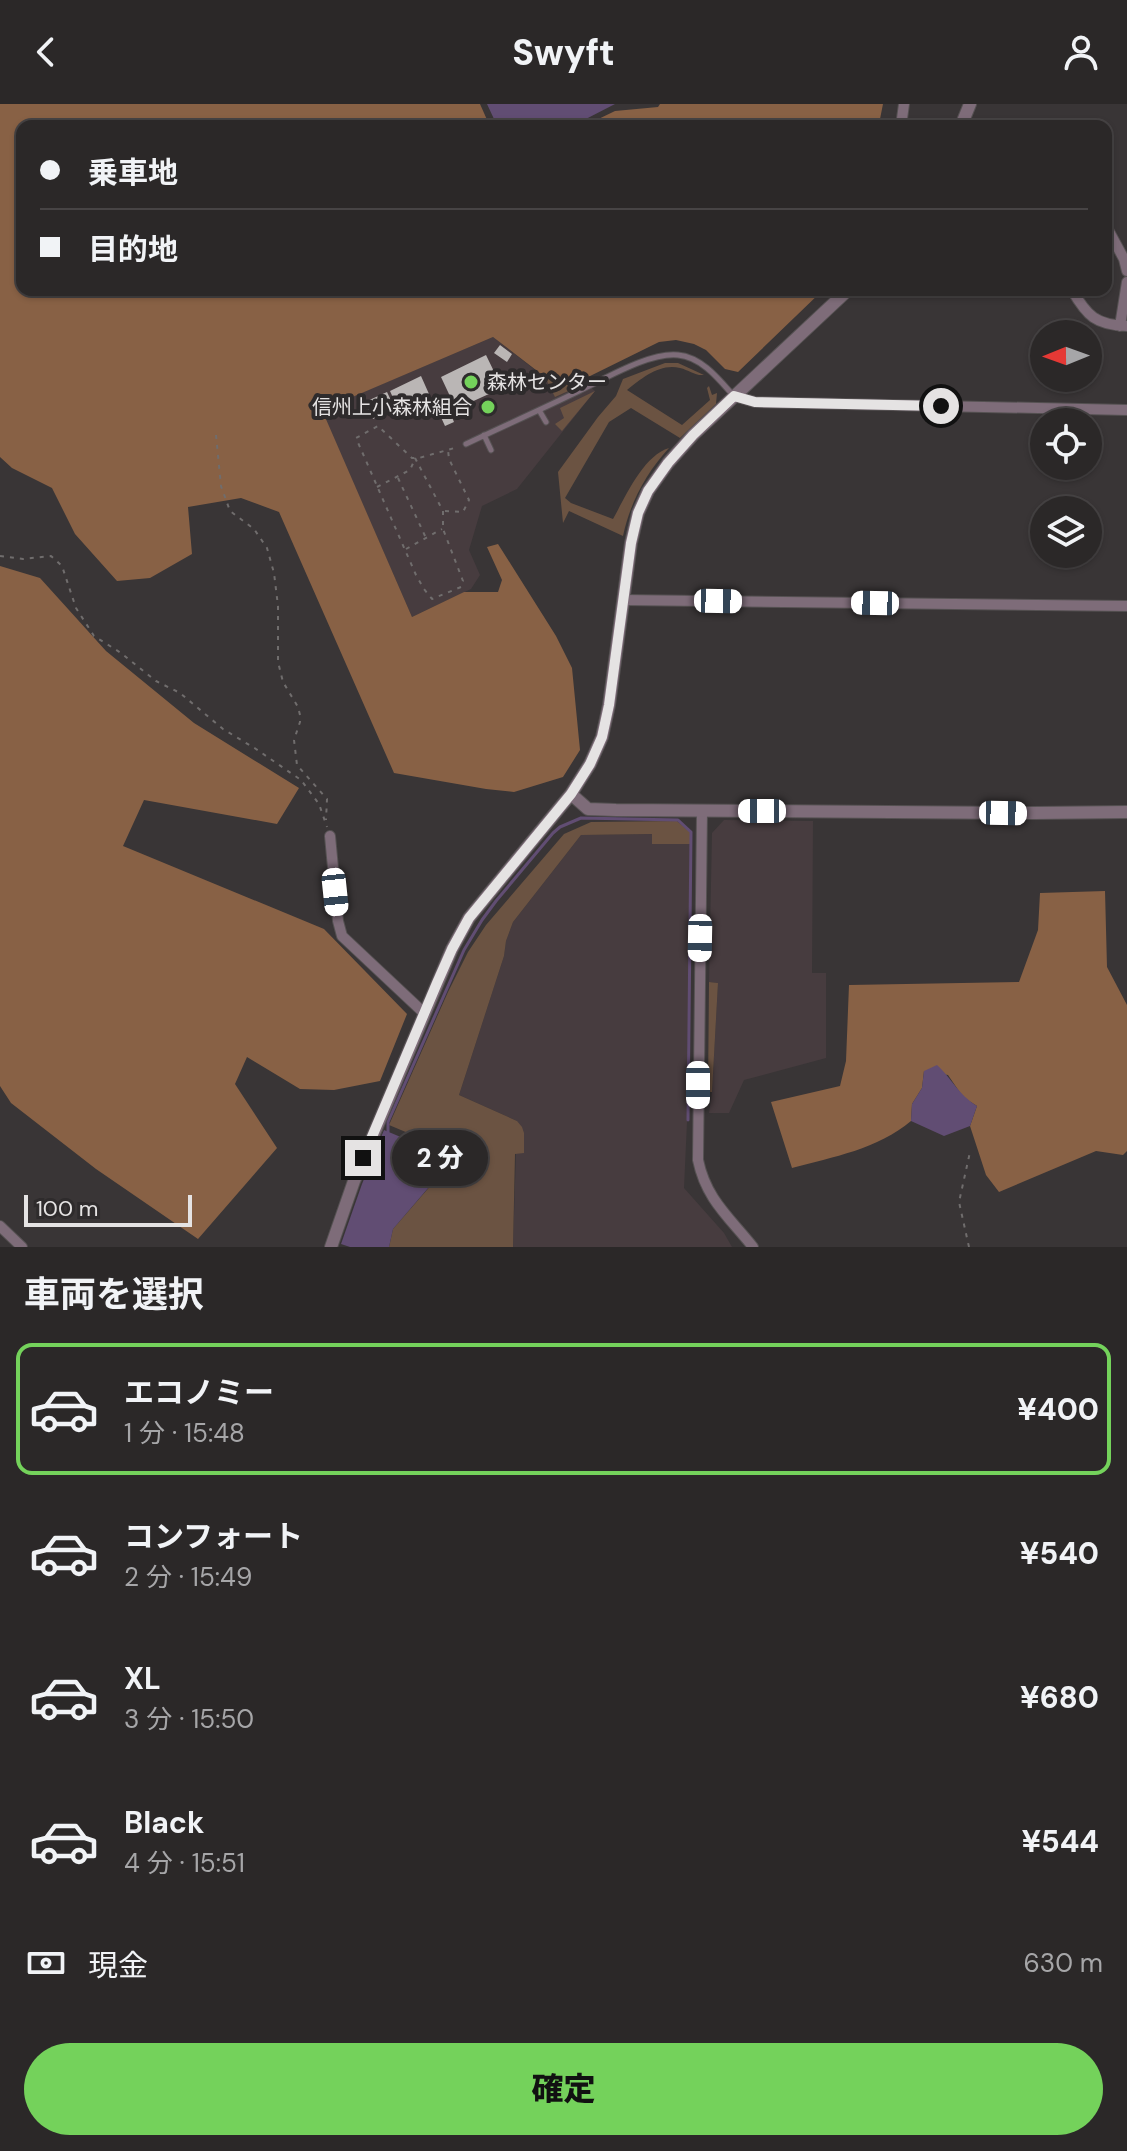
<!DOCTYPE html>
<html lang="ja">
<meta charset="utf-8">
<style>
body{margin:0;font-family:"DM Sans","Noto Sans JP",sans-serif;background:#373434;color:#f1f3f6;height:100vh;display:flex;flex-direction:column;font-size:30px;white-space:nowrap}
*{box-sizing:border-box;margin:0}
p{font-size:26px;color:#a6a6a8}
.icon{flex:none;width:44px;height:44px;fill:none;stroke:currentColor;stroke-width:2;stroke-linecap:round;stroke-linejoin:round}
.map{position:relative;height:1143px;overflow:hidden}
.drawer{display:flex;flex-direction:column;background:#2b2828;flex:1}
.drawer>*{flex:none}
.hud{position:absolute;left:16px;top:16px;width:1096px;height:176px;border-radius:16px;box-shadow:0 2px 6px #0004,0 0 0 2px #474445;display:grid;align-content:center;height:176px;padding:0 24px;background:#2b2828}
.needle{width:52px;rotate:269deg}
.buttons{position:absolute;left:1030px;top:216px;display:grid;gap:16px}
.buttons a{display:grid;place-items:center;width:72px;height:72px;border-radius:50%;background:#2b2828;box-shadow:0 2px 6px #0004,0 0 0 2px #474445;font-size:40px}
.scale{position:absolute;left:24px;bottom:20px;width:168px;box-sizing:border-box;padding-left:8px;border:4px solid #e5e3e3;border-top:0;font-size:22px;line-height:28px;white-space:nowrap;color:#e5e3e3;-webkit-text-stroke:6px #2e2b2c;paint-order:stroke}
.end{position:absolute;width:36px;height:36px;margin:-18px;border:10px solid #e5e3e3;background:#111;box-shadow:0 0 0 4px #111}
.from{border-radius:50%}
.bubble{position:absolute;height:56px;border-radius:28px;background:#2b2828;box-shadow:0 2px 6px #0004,0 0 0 2px #474445;font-size:26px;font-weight:800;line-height:56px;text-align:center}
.car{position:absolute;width:24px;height:48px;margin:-24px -12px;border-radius:10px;box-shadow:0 0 6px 2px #0007;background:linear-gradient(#fff 24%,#345 0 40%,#fff 0 76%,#345 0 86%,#fff 0)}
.hud b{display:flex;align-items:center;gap:28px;height:76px;font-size:30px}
.hud b+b{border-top:2px solid #474445}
.hud i{width:20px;height:20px;background:#f1f3f6}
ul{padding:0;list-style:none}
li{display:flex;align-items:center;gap:24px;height:132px;margin:0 16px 12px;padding:0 8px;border:4px solid transparent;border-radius:16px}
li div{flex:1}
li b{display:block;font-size:30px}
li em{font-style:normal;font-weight:800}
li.active{border-color:#74d25b}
li>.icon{width:72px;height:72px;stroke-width:1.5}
h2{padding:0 24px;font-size:36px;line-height:96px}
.pay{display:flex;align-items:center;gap:20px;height:88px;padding:0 24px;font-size:30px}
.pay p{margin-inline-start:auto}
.action{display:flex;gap:16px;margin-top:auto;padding:16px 24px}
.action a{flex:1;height:92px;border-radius:48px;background:#74d25b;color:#111;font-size:32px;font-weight:800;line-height:92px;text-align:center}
header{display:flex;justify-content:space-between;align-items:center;height:104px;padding:0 24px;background:#2b2828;font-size:36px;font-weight:800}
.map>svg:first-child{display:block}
.built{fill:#473c3f}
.green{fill:#6b5342}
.forest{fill:#886145}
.water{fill:#614d73}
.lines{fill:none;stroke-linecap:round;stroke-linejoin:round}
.stream{stroke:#614d73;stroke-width:3}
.building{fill:#bab6b5}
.service-casing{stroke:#555152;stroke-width:7}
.minor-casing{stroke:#555152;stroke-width:12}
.tertiary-casing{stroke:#555152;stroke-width:14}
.path{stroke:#706d6d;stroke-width:2;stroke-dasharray:4 6;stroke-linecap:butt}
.service{stroke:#7e6c79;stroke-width:5}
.minor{stroke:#7e6c79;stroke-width:10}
.tertiary{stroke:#7e6c79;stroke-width:12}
.route{stroke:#e5e3e3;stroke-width:10}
.poi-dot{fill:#74d25b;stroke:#2e2b2c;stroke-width:3}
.labels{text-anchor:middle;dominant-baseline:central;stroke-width:8;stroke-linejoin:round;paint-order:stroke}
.poi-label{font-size:20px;fill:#e5e3e3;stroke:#2e2b2c;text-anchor:start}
</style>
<header><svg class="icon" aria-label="back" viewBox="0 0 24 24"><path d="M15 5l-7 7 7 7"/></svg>Swyft<svg class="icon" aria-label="person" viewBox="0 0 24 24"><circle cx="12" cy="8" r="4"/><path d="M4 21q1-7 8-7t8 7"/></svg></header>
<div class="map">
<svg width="1127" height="1143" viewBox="0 0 1127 1143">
<rect width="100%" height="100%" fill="#393536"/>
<!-- built -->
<path class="built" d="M493,233l51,40 38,3 13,11 -78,98 -35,17 -13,44 11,25 -9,14 -59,28 -91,-207z
M724,716l89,1 -1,152h14v85l-82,22 -15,33h-20l3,-21 6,-109 -9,-1 3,-149z
M653,730v10h37l-3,278 -3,66 40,45 8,14h-219l4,-126 -58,-26 45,-139 2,-15 7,-19 68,-87z"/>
<!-- green -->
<path class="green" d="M665,259h13l26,12c-9,1 -15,-5 -24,-7 -20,-5 -38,10 -53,22l55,35 28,-25 -3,-12 2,-2 3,9 5,-2 -1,11 -36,34 -49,-30 -22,14 -44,76 6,5 42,16c13,-23 30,-63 56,-71 -23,25 -39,55 -46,88l-54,-25 -6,12 -5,-51 40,-55 18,-21 7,-17z
M545,273l37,3 4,3 -31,14z
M595,287l-33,40 -7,-7 9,-6 -4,-10z
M677,717l13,11v12h-38v-10l-71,1 -68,87 -7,19 -2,15 -45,139 58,26 5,6 2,6v20l-9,1 -2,93h-124l4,-18 65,-75 -69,-29 59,-133 20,-40 18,-27 78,-91 27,-12z
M709,878l9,1 -6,109h-4z"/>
<!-- forest -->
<path class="forest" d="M0,0h480l8,18 7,4h-473v164h801l-85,82 -13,-3 -19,-19 -12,-6 -18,-4 -17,2 -77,38 -37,-3 -52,-40 -171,73 90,207 52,-25h34l4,-12 -15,-33 11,-3 58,92 16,32 8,82 -17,27 -49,15 -28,-3 -92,-16 -115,-261 -38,-14 -53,9 4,47 -42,24 -33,3 -42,-47 -23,-46 -40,-20 -12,-11z
M660,0h223l-3,15 1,7h-297l31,-15 43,-4z
M0,462l40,12 66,73 88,72 105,65 -22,36 -133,-24 -21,46 201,83 83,85 -27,67 -46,9 -34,-1 -53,-32 -12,27 42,64 -79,91 -102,-70 -85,-66 -11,-17z
M1105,787l2,76 20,38v146l-4,4 -27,-4 -97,41 -13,-17 -16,-49 7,-20 -14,-9 -15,-22 -24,-4 -2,17 -10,16 -1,17c-33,28 -78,36 -119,47l-21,-66 69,-16 6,-25 3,-76 170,-3 19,-52 2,-37z"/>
<!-- water -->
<path class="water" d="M487,0h128l-33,17 -26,5h-50l-12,-7z
M937,961c16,15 21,29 40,41l-7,20 -26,10 -33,-15 1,-17 10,-16 2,-17z
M384,1026l69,29 -60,70 -4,18h-39l-9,-3 21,-60z"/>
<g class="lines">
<!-- stream -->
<path class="stream" d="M388,1028v-10l76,-172 18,-30 14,-19 57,-68 7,-6 21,-9 97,2 13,12 -3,288"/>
</g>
<!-- building -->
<path class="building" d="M500,241l12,9 -5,8 -13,-9z
M486,251l16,33 -46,21 -15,-32z
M421,272l8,18 -31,15 -8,-18z
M387,288l8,17 -22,10 -8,-17z
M443,292l11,26 -9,4 -12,-26z"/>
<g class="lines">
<defs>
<path id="service" d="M539,306l7,12
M484,331l7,15
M466,340c38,-18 76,-35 113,-53 26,-12 70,-39 99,-36 23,2 40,23 54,39"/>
<path id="minor" d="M901,22l3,-22
M1106,122l18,33 3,12
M1072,186c15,26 24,35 55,36
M1120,222l7,-44
M734,292l21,6 372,8
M623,496l504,6
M702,706l-4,350c8,39 31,57 55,87
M330,732l8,85 4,15 82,77
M0,1122l22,21"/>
<path id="tertiary" d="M961,22l9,-22
M571,690l17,15 28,1 417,3 94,-1
M331,1143l23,-66 98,-232 17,-31 102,-124 19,-30 12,-27 7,-32 22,-162 7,-30 10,-22 20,-28 25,-28 155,-145"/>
</defs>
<!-- service casing -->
<use href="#service" class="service-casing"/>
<!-- minor casing -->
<use href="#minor" class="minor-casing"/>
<!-- tertiary casing -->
<use href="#tertiary" class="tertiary-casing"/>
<!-- path -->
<path class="path" d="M216,331l5,51 9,25 24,18 13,19 7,25 4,33v56l5,20 15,25 2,8v7l-6,18 3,25 30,34 -1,21
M415,354l28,53v18l20,52 -2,6 -29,12 -8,-10 -8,-14 -60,-137 22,-12 34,32h7l39,-11
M398,374l28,60
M377,383l33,-17 5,-11
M445,407l18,1 6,-12 -20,-41 -1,-9
M406,445l36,-20
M0,452l23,3 28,-3 11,10 14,42 18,28 27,17 35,28 24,12 43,36 33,20 45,31 18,24 8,23
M969,1143l-10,-45 11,-50"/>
<!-- service -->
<use href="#service" class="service"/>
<!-- minor -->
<use href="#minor" class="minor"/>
<!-- tertiary -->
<use href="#tertiary" class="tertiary"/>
</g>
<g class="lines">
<!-- route -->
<path class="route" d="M363,1054l74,-175 15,-34 17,-31 102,-124 19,-30 12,-27 7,-32 22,-162 7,-30 10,-22 20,-28 25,-28 41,-39 21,6 186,4"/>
</g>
<!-- markers -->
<g class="poi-dot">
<circle cx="471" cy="278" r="8"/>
<circle cx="488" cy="303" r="8"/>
</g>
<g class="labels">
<!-- poi labels -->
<g class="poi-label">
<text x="487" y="278">森林センター</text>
<text x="472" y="303" text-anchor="end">信州上小森林組合</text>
</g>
</g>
</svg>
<div class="buttons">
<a><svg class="needle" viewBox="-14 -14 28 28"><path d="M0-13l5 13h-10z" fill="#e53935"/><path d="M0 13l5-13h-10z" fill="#a6a6a8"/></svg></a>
<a><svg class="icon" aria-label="locate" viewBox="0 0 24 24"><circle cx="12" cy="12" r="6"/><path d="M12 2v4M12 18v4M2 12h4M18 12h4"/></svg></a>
<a><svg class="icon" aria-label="layers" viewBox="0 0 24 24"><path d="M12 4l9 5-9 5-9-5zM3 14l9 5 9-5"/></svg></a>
</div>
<div class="scale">100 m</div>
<i class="end from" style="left:941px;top:302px"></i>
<i class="end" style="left:363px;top:1054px"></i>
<div class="bubble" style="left:392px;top:1026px;width:96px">2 分</div>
<i class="car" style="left:718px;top:497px;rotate:91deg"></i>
<i class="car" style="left:875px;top:499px;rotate:271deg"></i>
<i class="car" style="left:762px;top:707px;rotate:270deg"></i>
<i class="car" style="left:1003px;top:709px;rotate:91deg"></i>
<i class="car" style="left:335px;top:788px;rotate:174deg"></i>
<i class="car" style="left:700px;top:834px;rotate:181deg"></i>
<i class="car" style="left:698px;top:981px;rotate:180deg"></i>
<div class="hud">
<b><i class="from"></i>乗車地</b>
<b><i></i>目的地</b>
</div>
</div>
<section class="drawer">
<h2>車両を選択</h2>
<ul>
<li class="active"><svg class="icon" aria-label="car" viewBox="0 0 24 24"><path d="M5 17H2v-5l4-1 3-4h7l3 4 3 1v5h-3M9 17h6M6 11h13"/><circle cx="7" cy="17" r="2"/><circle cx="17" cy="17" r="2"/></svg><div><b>エコノミー</b><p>1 分 · 15:48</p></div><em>¥400</em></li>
<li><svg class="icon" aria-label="car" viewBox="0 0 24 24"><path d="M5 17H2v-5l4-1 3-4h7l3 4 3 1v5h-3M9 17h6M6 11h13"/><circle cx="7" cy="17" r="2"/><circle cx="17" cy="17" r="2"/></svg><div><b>コンフォート</b><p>2 分 · 15:49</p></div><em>¥540</em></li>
<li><svg class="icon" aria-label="car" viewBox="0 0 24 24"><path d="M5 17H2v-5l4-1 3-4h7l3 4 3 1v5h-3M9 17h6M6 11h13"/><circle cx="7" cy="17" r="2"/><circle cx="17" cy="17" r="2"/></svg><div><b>XL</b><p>3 分 · 15:50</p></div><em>¥680</em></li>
<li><svg class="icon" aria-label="car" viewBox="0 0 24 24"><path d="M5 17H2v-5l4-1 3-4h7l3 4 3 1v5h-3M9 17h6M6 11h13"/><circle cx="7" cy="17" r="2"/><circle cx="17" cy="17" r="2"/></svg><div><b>Black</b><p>4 分 · 15:51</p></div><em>¥544</em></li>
</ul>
<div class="pay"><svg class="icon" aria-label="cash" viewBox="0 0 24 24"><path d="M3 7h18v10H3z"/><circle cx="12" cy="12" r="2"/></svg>現金<p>630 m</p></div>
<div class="action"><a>確定</a></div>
</section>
